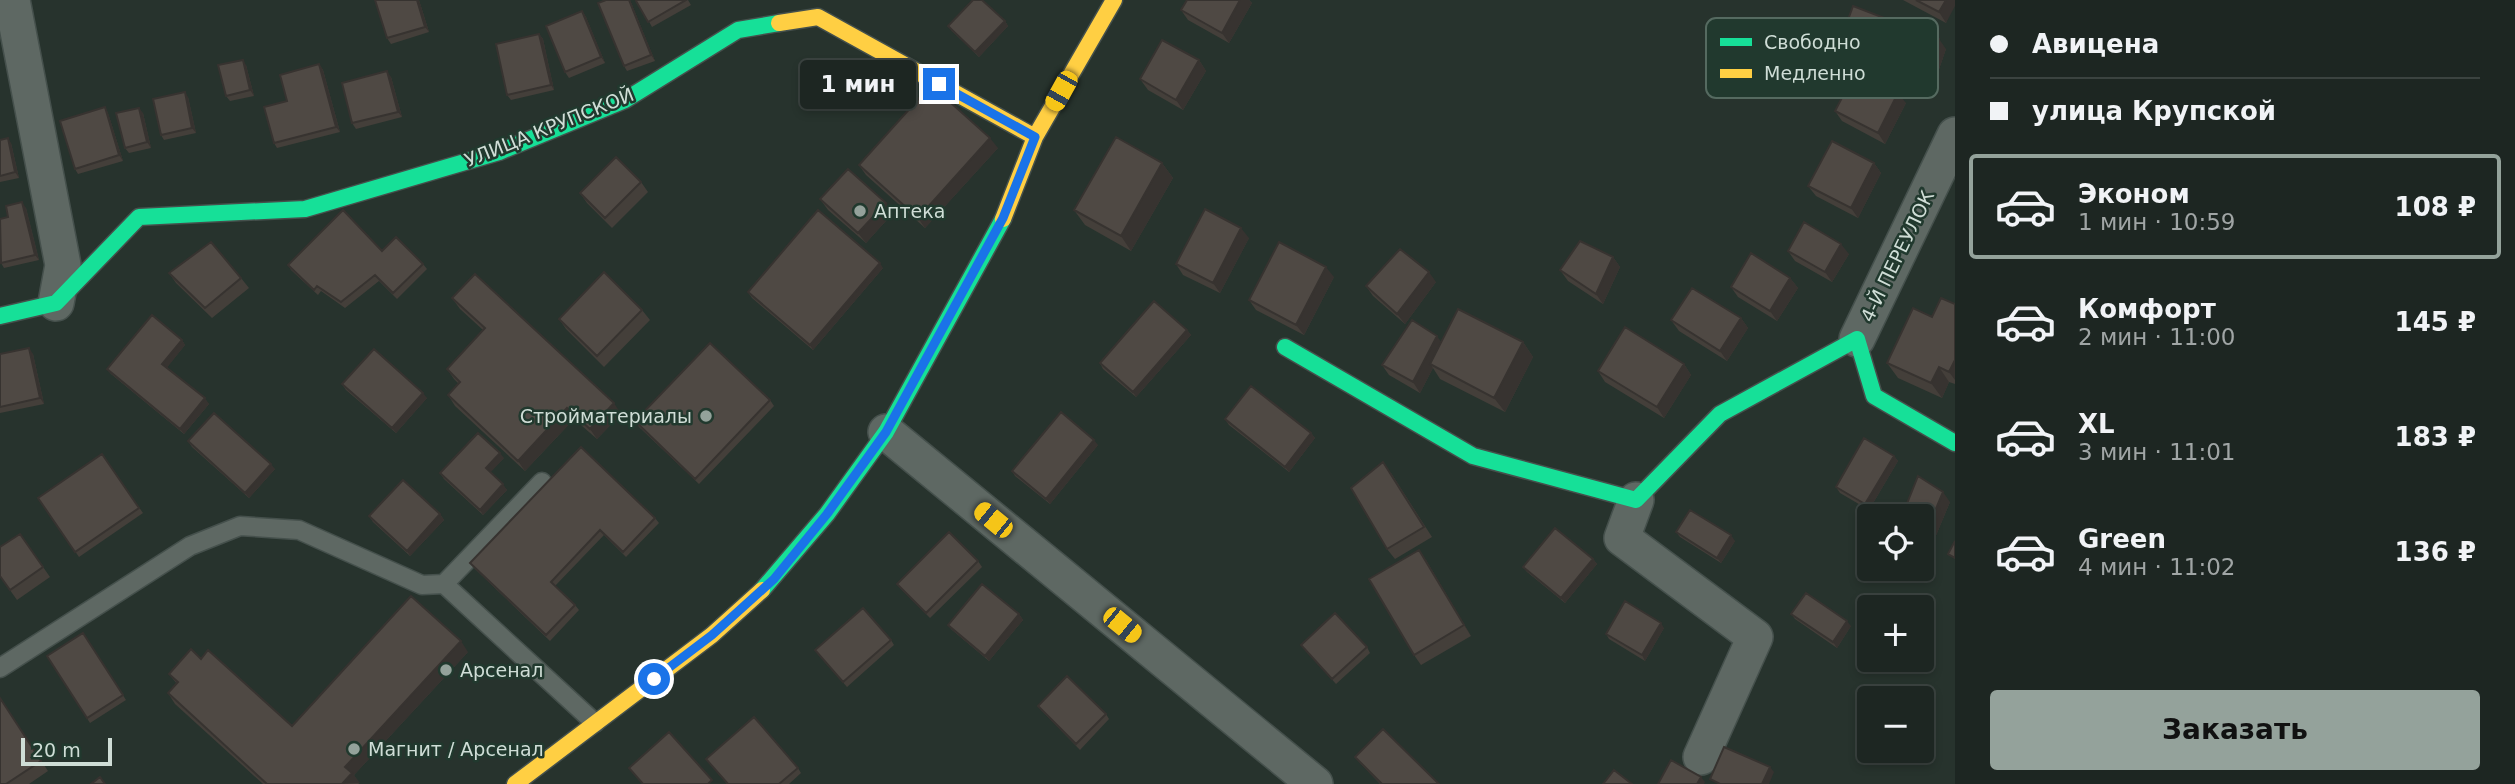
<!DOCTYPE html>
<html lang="ru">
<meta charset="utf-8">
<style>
body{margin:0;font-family:"DejaVu Sans",sans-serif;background:#2a322f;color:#f1f3f6;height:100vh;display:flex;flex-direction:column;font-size:26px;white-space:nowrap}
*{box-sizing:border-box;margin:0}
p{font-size:23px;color:#a0a5a5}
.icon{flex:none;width:38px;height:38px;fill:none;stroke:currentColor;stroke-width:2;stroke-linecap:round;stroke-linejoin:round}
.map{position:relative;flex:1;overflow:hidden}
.panel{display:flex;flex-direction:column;background:#1d2622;width:560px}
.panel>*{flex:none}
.hud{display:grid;align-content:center;height:154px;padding:0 35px;background:#1d2622}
.fabs{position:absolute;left:1857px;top:504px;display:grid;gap:14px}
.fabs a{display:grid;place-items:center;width:77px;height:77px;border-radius:7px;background:#1d2622;box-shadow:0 4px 10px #0003,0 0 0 2px #3b4340;font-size:35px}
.scale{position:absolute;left:21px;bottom:18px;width:91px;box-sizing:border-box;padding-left:7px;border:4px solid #cfddd6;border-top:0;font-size:19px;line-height:24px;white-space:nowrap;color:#cfddd6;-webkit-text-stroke:5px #21392e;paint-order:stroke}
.end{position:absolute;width:32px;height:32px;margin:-16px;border:9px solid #1a73e8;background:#fff;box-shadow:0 0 0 4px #fff}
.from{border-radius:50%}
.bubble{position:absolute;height:49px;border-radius:7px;background:#1d2622;box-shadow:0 4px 10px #0003,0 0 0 2px #3b4340;font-size:23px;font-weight:700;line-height:49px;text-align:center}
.car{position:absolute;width:21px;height:42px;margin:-21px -10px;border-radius:9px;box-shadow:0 0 5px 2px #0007;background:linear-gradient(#f5c518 24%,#345 0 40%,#f5c518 0 76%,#345 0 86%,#f5c518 0)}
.hud b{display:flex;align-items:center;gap:24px;height:66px;font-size:26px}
.hud b+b{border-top:2px solid #3b4340}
.hud i{width:18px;height:18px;background:#f1f3f6}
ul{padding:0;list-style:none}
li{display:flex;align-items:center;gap:21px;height:105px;margin:0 14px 10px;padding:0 21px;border:4px solid transparent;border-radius:7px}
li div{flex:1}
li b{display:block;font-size:26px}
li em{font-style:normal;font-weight:700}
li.on{border-color:#94a29b}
li>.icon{width:63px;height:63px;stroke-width:1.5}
.button{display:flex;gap:14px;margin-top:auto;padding:14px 35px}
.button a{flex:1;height:80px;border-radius:7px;background:#94a29b;color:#111;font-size:28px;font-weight:700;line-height:80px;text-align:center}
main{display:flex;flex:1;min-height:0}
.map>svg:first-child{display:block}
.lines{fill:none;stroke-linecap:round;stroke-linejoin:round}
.lane-casing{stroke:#45504c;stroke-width:21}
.street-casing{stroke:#45504c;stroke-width:38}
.fast-casing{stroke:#45504c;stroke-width:19}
.slow-casing{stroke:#45504c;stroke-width:19}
.lane{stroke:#5e6863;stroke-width:18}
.street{stroke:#5e6863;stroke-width:35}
.fast{stroke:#16e098;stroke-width:16}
.slow{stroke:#ffcf43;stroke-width:16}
.wall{fill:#443f3a}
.shaded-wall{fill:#373330}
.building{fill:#4f4944;stroke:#373330;stroke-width:2}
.route{stroke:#1a73e8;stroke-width:9}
.poi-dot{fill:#94a29b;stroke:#21392e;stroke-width:2.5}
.labels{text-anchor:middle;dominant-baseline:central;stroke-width:5;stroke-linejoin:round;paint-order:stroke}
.street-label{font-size:19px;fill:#cfddd6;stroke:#21392e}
.poi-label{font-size:19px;fill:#cfddd6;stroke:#21392e;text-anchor:start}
.key{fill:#21392e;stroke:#556a60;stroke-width:2}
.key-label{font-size:19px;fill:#cfddd6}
</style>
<main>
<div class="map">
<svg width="1955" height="784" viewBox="0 0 1955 784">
<rect width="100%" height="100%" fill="#27332d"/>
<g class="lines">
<defs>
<path id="lane" d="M444,584l98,-102
M0,668l190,-122 50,-20 59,4 123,55 22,-1 151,139"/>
<path id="street" d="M12,0l51,265 -7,38
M1857,339l98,-204
M886,432l429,352
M1636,500l-14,38 133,99 -54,120"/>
<path id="fast" d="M0,316l56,-13 83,-86 166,-8 194,-57 126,-52 113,-70 41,-7
M1285,347l188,109 163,44 84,-86 137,-75 17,57 81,47
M762,590l65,-76 59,-82 117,-213"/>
<path id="slow" d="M779,23l39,-6 217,120
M1003,219l32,-82 79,-137
M515,784l197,-149 50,-45"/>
</defs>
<!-- lane casing -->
<use href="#lane" class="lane-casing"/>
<!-- street casing -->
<use href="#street" class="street-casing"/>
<!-- fast casing -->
<use href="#fast" class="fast-casing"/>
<!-- slow casing -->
<use href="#slow" class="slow-casing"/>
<!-- lane -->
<use href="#lane" class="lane"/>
<!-- street -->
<use href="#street" class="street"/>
<!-- fast -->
<use href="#fast" class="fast"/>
<!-- slow -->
<use href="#slow" class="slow"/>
</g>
<!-- wall -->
<path class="wall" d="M375,0h44l10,32 -38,12 -4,-6z
M606,0h24l25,61 -28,10 -3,-5z
M637,0h51l3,5 -39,22z
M1187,0h62l3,3 -23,40 -41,-23 -7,-10z
M1903,0h52l-9,23z
M582,11l4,6 19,46 -36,15 -4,-6z
M1005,21l3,5 -29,31 -27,-26 -4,-5z
M1844,31l102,18 -9,26 -86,-34z
M539,34l4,5 11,51 -43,10 -4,-5z
M1199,60l7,11 -23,39 -35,-20 -8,-11z
M319,64l4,6 17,62 -63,16 -3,-5 13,-42z
M246,65l8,31 -24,5 -4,-5z
M391,77l11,40 -46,12 -4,-6z
M188,97l8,36 -32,7 -3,-5z
M1906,103l-21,41 -43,-23 -7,-10z
M105,107l3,6 15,48 -45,13 -3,-5z
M143,113l8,35 -22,5 -4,-5z
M0,140l11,3 8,35 -19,4z
M998,148l-73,80 -59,-53 -7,-10z
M1162,163l11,15 -42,73 -46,-26 -11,-15z
M1874,163l7,10 -23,45 -42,-22 -8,-10z
M641,182l7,10 -36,36 -25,-25 -7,-10z
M820,199l73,14 -27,30 -38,-33z
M26,208l13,52 -35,8 -3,-5 7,-46z
M1249,238l-29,55 -37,-18 -7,-11z
M382,251l41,13 4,5 -30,30 -18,-18 -34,27 -24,-17 -3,4 -27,-25 -3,-5z
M1788,251l61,3 -17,28 -37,-21z
M1613,257l7,10 -17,37 -35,-23 -8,-11z
M883,268l-70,82 -61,-52 -4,-6z
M169,273l72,5 8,10 -37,30 -36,-35z
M1334,277l-30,58 -48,-25 -7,-10z
M1790,278l8,10 -21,33 -39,-24 -7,-10z
M1436,282l-31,42 -32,-28 -7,-10z
M452,298l169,116 -24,25 -23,-20 -49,52 -70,-65 -7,-11 11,-11 -5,-5 -7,-10 36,-39 -23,-21z
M1955,304v80l-6,-2 -7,16 -44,-20 -11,-15 45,-46z
M642,310l8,10 -46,47 -38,-38 -7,-10z
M1741,318l7,10 -21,33 -48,-30 -8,-11z
M1187,330l4,5 -55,62 -33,-28 -3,-6z
M182,340l3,5 -18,22 42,37 -25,30 -73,-60 -4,-5z
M1441,342h82l10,15 -28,55 -65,-33 -7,-11 -13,25 -31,-18 -7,-10z
M0,354h33l11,50 -44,9z
M1684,364l7,11 -27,43 -59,-36 -7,-11z
M342,384l85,14 -31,35 -50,-43z
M770,400l4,6 -75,78 -60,-57 -4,-6z
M1225,419l86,14 4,5 -26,34 -60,-47z
M188,441l87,28 -26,29 -57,-51z
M1098,445l-48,59 -35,-28 -3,-5z
M581,447l74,71 4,5 -33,34 -22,-22 -49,51 20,19 4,5 -29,31 -76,-73 -4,-5z
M102,454l41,59 -64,44 -41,-59z
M1894,456l4,5 -29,49 -29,-17 -4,-6z
M504,458l-14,14 17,18 -24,25 -39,-36 -4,-6z
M1391,473l41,64 -37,22 -8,-10z
M1950,502l-18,43 -10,-7v-22z
M440,514l4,6 -34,36 -37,-34 -4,-6z
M1676,532l59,9 -14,22 -41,-26z
M20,534l30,43 -33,23 -17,-24z
M1593,559l4,5 -32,39 -38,-31 -4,-5z
M1426,560l45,76 -50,29 -7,-10z
M978,561l4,6 -52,51 -29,-29 -4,-5z
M1019,614l4,6 -34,41 -37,-31 -4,-5z
M1791,614l60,12 -14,22 -42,-29z
M1664,628l-19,33 -36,-22 -3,-5z
M83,633l43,67 -36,23 -43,-67z
M891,640l3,5 -47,42 -32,-37z
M1301,645l66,2 3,6 -34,31z
M468,652l-114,123 5,9h-96l-88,-80 -7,-11 9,-9 -8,-10 32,-15 91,67z
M0,698l48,73 -19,13h-29z
M1038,706l68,8 3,5 -29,31 -38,-39z
M1355,757l84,27h-59l-21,-22z
M706,759l92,9 3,5 -12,11h-62z"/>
<!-- shaded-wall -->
<path class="shaded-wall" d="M417,0h2l10,32 -4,-5z
M629,0h1l25,61 -4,-6z
M1240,0h9l3,3 -23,40 -7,-10z
M1946,0h9v6l-9,17 -7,-11z
M582,11l4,6 19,46 -4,-6z
M1005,21l3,5 -29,31 -4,-5z
M539,34l4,5 11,51 -3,-5z
M1939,39l7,10 -9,26 -8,-11z
M243,60l3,5 8,31 -4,-6z
M1199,60l7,11 -23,39 -7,-10z
M319,64l4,6 17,62 -4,-5z
M387,71l4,6 11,40 -4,-5z
M185,92l3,5 8,36 -4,-5z
M1898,93l8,10 -21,41 -7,-11z
M105,107l3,6 15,48 -4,-6z
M139,108l4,5 8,35 -4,-6z
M8,138l3,5 8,35 -4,-6z
M990,138l8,10 -73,80 -7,-10z
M1162,163l11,15 -42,73 -10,-15z
M1874,163l7,10 -23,45 -7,-10z
M22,202l4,6 13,52 -4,-5z
M886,203l7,10 -27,30 -8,-10z
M1241,228l8,10 -29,55 -7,-10z
M1841,244l8,10 -17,28 -7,-10z
M1613,257l7,10 -17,37 -7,-10z
M880,263l3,5 -70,82 -3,-5z
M1326,267l8,10 -30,58 -8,-10z
M1429,272l7,10 -31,42 -8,-10z
M1790,278l8,10 -21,33 -7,-10z
M1741,318l7,10 -21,33 -7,-10z
M1187,330l4,5 -55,62 -3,-5z
M1437,336l7,10 -14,18 3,4 -13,25 -7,-11z
M182,340l3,5 -19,24 -4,-5z
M1523,342l10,15 -28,55 -11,-14z
M29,348l4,6 11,50 -4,-6z
M1955,360v20l-6,-8z
M1684,364l7,11 -27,43 -7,-11z
M1939,367l10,15 -7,16 -11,-15z
M423,393l4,5 -31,35 -4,-5z
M205,398l4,6 -25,30 -4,-5z
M614,403l7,11 -24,25 -7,-10z
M567,408l7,11 -49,52 -7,-10z
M1311,433l4,5 -26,34 -4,-5z
M1094,440l4,5 -48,59 -4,-5z
M500,453l4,5 -14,15 -4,-5z
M1894,456l4,5 -29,49 -4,-6z
M271,464l4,5 -26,29 -4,-5z
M503,484l4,6 -24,25 -3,-5z
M1943,492l7,10 -18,43 -7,-10z
M440,514l4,6 -34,36 -3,-5z
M1731,535l4,6 -14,22 -4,-5z
M1419,550l7,10 45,76 -7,-11z
M1593,559l4,5 -32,39 -4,-5z
M1019,614l4,6 -34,41 -4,-5z
M1847,621l4,5 -14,22 -4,-6z
M1661,623l3,5 -19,33 -3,-6z
M461,641l7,11 -114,123 6,8 -18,1 3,-17z
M1770,767l4,5 -5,12h-7z
M1701,777l4,5 -1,2h-7z"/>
<!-- building -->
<path class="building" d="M375,0h42l8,27 -38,11z
M606,0h23l22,55 -27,11 -26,-63z
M637,0h49l-38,22 -12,-21z
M973,0h9l23,21 -30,31 -27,-26z
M1187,0h53l-18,33 -41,-23z
M1916,0h30l-7,12z
M1853,6l86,33 -10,25 -85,-33z
M582,11l19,46 -36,15 -19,-46z
M539,34l12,51 -44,10 -11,-51z
M1162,40l37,20 -23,40 -36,-21z
M243,60l7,30 -24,6 -8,-31z
M319,64l17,63 -62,16 -10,-36 23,-6 -7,-26z
M387,71l11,41 -46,11 -10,-40z
M1856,71l42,22 -20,40 -43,-22z
M931,85l59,53 -72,80 -59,-53z
M185,92l7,36 -31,7 -8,-36z
M105,107l14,48 -44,14 -15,-48z
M139,108l8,34 -22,6 -9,-35z
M1116,137l46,26 -41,73 -47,-26z
M8,138l7,34 -15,4v-36z
M1832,141l42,22 -23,45 -43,-22z
M616,157l25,25 -36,36 -25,-25z
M848,169l38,34 -28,30 -38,-34z
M22,202l13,53 -34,8 -1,-44 8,-2 -2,-11z
M1205,209l36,19 -28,55 -37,-19z
M343,210l39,41 14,-14 27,27 -30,29 -18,-18 -34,27 -24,-16 -3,4 -26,-25z
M818,210l62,53 -70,82 -62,-53z
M1804,222l37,22 -16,28 -37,-21z
M1580,241l33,16 -17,37 -36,-24z
M211,242l30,36 -36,30 -36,-35z
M1279,242l47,25 -30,58 -47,-25z
M1400,249l29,23 -32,42 -31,-28z
M1751,253l39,25 -20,33 -39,-24z
M604,272l38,38 -45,46 -38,-37z
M475,274l139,129 -24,26 -23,-21 -49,53 -70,-66 12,-13 -13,-13 38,-41 -33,-30z
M1692,288l49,30 -21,33 -49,-31z
M1941,298l14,6v56l-6,12 -10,-5 -8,16 -44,-20 26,-55 19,9z
M1154,301l33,29 -54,62 -33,-29z
M1458,309l65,33 -29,56 -64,-34z
M152,315l30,25 -20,24 43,34 -25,31 -73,-60z
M1412,320l25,16 -24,46 -31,-17z
M1625,327l59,37 -27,43 -59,-36z
M710,343l60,57 -75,79 -60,-58z
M29,348l11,50 -40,9v-53z
M374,349l49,44 -31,35 -50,-44z
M1251,386l60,47 -26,34 -60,-48z
M1061,412l33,28 -48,59 -34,-28z
M214,413l57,51 -26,29 -57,-52z
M478,433l22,20 -14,15 17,16 -23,26 -40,-37z
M1864,438l30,18 -29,48 -29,-17z
M581,447l74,71 -32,34 -23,-22 -49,52 24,23 -29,30 -76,-72z
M102,454l37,54 -64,44 -37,-54z
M1383,462l41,65 -37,22 -36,-61z
M1918,476l25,16 -18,43 -3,-2v-17h-20z
M403,480l37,34 -33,37 -38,-35z
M1690,510l41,25 -14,23 -41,-26z
M1555,528l38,31 -32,39 -38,-31z
M949,532l29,29 -52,52 -29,-29z
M20,534l23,33 -33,23 -10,-14v-29z
M1955,541v17l-7,-4z
M1419,550l45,75 -50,30 -45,-76z
M982,584l37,30 -34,42 -37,-31z
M1806,593l41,28 -14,21 -42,-28z
M411,596l50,45 -116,126 7,6 -10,11h-75l-99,-91 10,-11 -9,-8 22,-25 10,10 7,-9 84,76z
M1625,601l36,22 -19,32 -36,-21z
M863,608l28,32 -48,42 -28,-32z
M1335,613l32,34 -35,32 -31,-34z
M83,633l40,62 -36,23 -40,-62z
M1067,676l39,38 -30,30 -38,-38z
M0,698l41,63 -35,23h-6z
M754,717l44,51 -19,16h-51l-22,-25z
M1383,729l56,55h-57l-27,-27z
M669,732l43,48 -4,4h-65l-14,-16z
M1724,747l46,20 -8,17h-42l-10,-5z
M1671,760l30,17 -4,7h-39z
M1614,770l18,14h-29z
M100,777l5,7h-14z"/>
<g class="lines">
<!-- route -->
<path class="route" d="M654,679l58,-44 62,-56 53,-65 59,-82 117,-214 32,-81 -96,-53"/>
</g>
<!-- markers -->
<g class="poi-dot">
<circle cx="860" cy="211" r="7"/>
<circle cx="706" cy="416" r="7"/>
<circle cx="446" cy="670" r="7"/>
<circle cx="354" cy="749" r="7"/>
</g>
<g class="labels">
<!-- street labels -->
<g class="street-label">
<text transform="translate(549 127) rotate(-22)">УЛИЦА КРУПСКОЙ</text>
<text transform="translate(1897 256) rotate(-64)">4-Й ПЕРЕУЛОК</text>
</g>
<!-- poi labels -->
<g class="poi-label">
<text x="874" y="211">Аптека</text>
<text x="692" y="416" text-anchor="end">Стройматериалы</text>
<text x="460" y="670">Арсенал</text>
<text x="368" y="749">Магнит / Арсенал</text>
</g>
</g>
<!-- legend -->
<rect x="1706" y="18" width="232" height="80" rx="10" class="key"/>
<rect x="1720" y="38" width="32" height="8" fill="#16e098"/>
<rect x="1720" y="69" width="32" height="9" fill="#ffcf43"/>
<g class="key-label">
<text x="1764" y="49">Свободно</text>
<text x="1764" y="80">Медленно</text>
</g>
</svg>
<div class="fabs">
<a><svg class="icon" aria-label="locate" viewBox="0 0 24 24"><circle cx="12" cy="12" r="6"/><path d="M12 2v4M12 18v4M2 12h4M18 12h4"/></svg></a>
<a>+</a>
<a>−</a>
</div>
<div class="scale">20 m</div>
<i class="end from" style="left:654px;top:679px"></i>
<i class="end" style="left:939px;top:84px"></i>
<div class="bubble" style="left:800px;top:60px;width:116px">1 мин</div>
<i class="car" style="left:1061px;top:91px;rotate:209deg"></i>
<i class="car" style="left:993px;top:520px;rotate:309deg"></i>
<i class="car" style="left:1122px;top:625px;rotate:129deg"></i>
</div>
<section class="panel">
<div class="hud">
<b><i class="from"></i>Авицена</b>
<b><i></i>улица Крупской</b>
</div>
<ul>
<li class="on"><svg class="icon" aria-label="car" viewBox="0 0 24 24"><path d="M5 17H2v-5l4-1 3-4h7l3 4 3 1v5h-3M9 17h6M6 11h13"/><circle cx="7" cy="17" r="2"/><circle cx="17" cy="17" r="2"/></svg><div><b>Эконом</b><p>1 мин · 10:59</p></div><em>108 ₽</em></li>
<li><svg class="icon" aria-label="car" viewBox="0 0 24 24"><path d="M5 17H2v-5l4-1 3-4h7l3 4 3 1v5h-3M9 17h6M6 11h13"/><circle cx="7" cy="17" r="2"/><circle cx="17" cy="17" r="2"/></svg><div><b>Комфорт</b><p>2 мин · 11:00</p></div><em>145 ₽</em></li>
<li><svg class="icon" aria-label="car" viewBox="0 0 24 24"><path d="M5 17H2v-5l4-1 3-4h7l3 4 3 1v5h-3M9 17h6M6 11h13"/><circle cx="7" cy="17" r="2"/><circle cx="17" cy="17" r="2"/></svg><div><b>XL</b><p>3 мин · 11:01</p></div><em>183 ₽</em></li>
<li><svg class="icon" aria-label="car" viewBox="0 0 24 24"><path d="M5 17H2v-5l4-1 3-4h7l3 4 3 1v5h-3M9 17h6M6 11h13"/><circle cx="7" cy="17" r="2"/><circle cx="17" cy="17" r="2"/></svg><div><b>Green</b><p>4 мин · 11:02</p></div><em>136 ₽</em></li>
</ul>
<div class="button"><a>Заказать</a></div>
</section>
</main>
